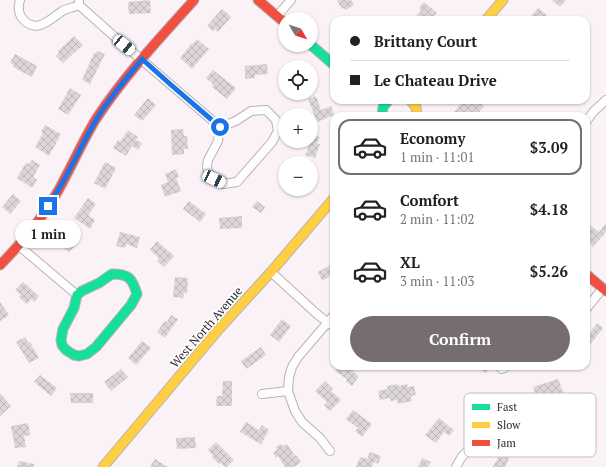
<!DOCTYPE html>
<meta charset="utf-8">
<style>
body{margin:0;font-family:"PT Serif",serif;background:#f2f2f2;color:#222;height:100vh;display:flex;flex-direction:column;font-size:15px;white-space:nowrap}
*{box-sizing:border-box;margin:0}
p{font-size:13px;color:#767676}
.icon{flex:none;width:22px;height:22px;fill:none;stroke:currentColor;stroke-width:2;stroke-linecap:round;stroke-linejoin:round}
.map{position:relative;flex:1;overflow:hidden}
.drawer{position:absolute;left:330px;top:112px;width:260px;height:258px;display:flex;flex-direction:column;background:#fff;border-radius:12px;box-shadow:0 1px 3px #0004}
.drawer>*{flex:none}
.guide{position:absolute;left:330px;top:16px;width:260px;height:88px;border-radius:12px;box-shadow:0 1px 3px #0004;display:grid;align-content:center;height:88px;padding:0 20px;background:#fff}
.needle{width:26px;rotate:129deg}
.fabs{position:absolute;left:278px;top:12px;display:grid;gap:8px}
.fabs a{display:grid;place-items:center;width:40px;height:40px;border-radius:50%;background:#fff;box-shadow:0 1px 3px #0004;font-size:20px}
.end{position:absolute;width:18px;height:18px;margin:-9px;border:5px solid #1a73e8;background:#fff;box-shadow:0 0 0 2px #fff}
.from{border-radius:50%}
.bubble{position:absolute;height:28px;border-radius:14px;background:#fff;box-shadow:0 1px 3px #0004;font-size:13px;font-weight:700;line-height:28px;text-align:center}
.car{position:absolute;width:12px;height:24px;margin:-12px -6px;border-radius:5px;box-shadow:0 0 3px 1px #0007;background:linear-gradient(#fff 24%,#345 0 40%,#fff 0 76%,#345 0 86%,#fff 0)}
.guide b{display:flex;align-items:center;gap:14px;height:38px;font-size:15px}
.guide b+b{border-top:1px solid #e0e0e0}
.guide i{width:10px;height:10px;background:#222}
ul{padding:7px 0 0;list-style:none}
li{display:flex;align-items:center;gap:12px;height:56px;margin:0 8px 6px;padding:0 12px;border:2px solid transparent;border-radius:12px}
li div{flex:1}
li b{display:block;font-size:15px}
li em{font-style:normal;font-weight:700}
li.on{border-color:#756d71}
li>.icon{width:36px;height:36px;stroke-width:1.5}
.button{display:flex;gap:8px;margin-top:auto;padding:8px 20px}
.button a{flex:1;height:46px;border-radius:24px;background:#756d71;color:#fff;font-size:16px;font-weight:700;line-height:46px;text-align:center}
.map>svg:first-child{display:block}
.building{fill:url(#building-cross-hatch)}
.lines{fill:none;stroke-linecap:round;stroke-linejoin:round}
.lane-casing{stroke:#b9b2b5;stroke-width:6}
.street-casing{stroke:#b9b2b5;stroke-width:10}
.fast-casing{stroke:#b9b2b5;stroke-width:11}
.slow-casing{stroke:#b9b2b5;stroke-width:11}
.jam-casing{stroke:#b9b2b5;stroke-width:11}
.lane{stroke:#fefdfe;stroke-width:4}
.street{stroke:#fefdfe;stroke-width:8}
.fast{stroke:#16e098;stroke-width:9}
.slow{stroke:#ffcf43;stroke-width:9}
.jam{stroke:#f24e42;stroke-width:9}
.route{stroke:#1a73e8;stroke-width:5}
.labels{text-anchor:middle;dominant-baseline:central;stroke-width:3.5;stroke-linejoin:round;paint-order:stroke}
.street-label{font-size:12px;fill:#2d262a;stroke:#fff}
.key{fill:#fff;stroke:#c0bebf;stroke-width:1}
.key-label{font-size:11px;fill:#2d262a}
</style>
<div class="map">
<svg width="606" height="467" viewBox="0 0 606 467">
<defs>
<pattern id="building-cross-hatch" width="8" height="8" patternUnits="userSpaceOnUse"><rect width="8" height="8" fill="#ddd6d9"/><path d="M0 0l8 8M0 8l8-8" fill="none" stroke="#beb8ba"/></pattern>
</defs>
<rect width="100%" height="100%" fill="#faf2f6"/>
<!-- building -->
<path class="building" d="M150,0l1,13 -22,1 -1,-12z
M337,0h14l3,5 -8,5 -2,-2 -2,1z
M552,0h14l-6,7z
M424,2l13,11 -3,3 4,4h-25l8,-9 -2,-3z
M538,8l9,7 -5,5h-14z
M222,9l9,8 -13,15 -3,-3 -2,2 -6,-5z
M74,36l9,9 -20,18 -7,-7 3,-3 -1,-2z
M197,39l12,10 -17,20 -12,-11 12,-15 1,1z
M97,51l8,3 -15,30 -8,-4 12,-27 2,1z
M15,54l22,12 -5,11 -19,-10 1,-2 -4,-2z
M267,64l1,10 -13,1v3l-10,1v-13z
M213,70l23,18 -9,11 -15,-12 2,-2 -8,-7z
M70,88l11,7 -13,20 -10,-6z
M316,96l5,14 10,-4 3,9 -17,7 -9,-23z
M148,98l8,7 -14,16 -8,-6z
M464,100h12l8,6 -8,10h-25z
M45,125l16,9 -12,22 -14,-9 8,-14 -2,-1z
M183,129l1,7h3l1,13h-4v5l-12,1 -1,-25z
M128,130l10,7 -2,3 6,3 -4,7 -6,-4 -6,10 -13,-8 5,-8 2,2z
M311,134l9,3 -3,6 3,1 -5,14 -10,-3 6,-14z
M32,160l8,5 -7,12 4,3 -5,8 -15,-10 9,-15 3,1z
M105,162l11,6 -11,21 -11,-6z
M176,169l3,8 -3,1 5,13 -16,6 -4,-12 7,-3 -3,-8z
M13,194l8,7 -11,13 -8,-7z
M88,198l8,6 -8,11 7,5 -5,9 -16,-11z
M189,201l17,13 -6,8 -17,-13z
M257,201l8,6 -4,6 -9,-6z
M242,216v12l-22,1 -1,-11z
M586,222l13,10 7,-9v9l-13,15 -7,-6z
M120,232l20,5 -3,11 -11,-4 -1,4 -9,-2z
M65,233l12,10 -8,9 -12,-10z
M157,241l17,15 -10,11 -7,-6 2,-3 -9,-8z
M334,263v11l-12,7 -4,-9z
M175,277l13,1 -1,15h-3l-1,5 -10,-1z
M23,282l16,14 -5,6 -3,-3 -4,5 -8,-7 2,-2 -6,-5z
M0,302l9,13 -9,6z
M171,315l7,4 -13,19 -8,-6 8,-11 2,1z
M282,319l9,7 -12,16 -9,-7z
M597,323l6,5 -17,22v-12z
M25,337l4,6 1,-1 9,16 -10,5 -13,-21z
M142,341l9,7 -15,17 -8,-7z
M261,347l5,8 -20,14 -5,-8z
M339,366h12l4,3 -2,3 6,4 -7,10 -6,-5 1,-2 -12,-8z
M476,366h15l-5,7z
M121,369l7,8 -17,14 -7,-9z
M40,375l17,13 -6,8 -17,-14z
M558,379l7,18 -16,6 2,6 -11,4 -4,-12 2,-1 -5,-13z
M223,381h9v25h-16l1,-10h5z
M325,381l8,8 -2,2 10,9 -11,11 -6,-6 3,-3 -12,-11z
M398,384v2l9,-2 1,3 6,-1 2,9 -5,1 1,5 -14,3 -1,-4 -6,1 -1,-3 -10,2 -2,-9 10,-2 -1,-3z
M0,393l11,13 -11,10z
M70,393h23v10h-22z
M353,410l19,14 -10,13 -7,-6 3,-3 -12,-9z
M439,418l15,12 -5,6 -5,-4 -8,11 -11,-8z
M246,422l13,8 3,-5 7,5 -8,14 -21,-12z
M28,423l2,12 -6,1 2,11 -11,1 -4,-22z
M195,437l1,11 -19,1 -1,-11z
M216,442l18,18 -7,7h-2l-4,-4 -2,1 -7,-7 1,-2 -5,-5z
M281,444l2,2 4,-2 8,12 1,-1 5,7 -7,5h-9l-7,-11 -2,2 -3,-5 4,-3 -1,-3z
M370,452l11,4 -3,8 -4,-2 -2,5h-16l4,-10 7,2z
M500,454l9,4 -4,9h-12z
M422,458l9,4 -3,5h-10z
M155,459l13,8h-18z
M19,461l15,3v3h-17z"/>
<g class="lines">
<defs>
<path id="lane" d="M496,366l5,5 4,-1 4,-4"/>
<path id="street" d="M20,0c-2,7 -2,13 2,18 14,17 27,2 39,-6 5,-4 12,-4 18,-7v-4
M79,5l37,33 104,89
M277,16l14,-16
M266,110l10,10 2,11 -6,11 -35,40 -14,2 -9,-5 -6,-7 -1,-6 1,-6 10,-19 2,-14 16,-6 15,-10z
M586,122l7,-10 13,-12
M18,245l59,50
M271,272l47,43 16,12
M586,309l17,-21
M262,394l26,-3
M330,451l-10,-13 -18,-16 -7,-11 -7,-20 1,-14 3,-10 6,-10 36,-42
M456,467l5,-9 35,-40"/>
<path id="fast" d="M311,45l23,20
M382,116l1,-9 6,-7
M112,274c17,0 20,4 25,20l-6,11 -35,42 -9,7 -8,2 -5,-1 -8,-5 -4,-5 -1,-5 2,-11 11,-21 3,-13 5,-4 17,-8z"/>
<path id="slow" d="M486,20l17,-20
M410,100l6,7 1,9
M103,467l116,-138 52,-57 63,-74"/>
<path id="jam" d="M258,0l27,23
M0,265c22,-22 42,-46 58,-74 13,-23 24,-49 38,-72 28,-43 64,-81 98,-119
M586,274l20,17"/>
</defs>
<!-- lane casing -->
<use href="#lane" class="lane-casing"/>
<!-- street casing -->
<use href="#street" class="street-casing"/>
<!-- fast casing -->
<use href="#fast" class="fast-casing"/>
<!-- slow casing -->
<use href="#slow" class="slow-casing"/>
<!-- jam casing -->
<use href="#jam" class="jam-casing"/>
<!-- lane -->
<use href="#lane" class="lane"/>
<!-- street -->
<use href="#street" class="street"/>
<!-- fast -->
<use href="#fast" class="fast"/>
<!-- slow -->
<use href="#slow" class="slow"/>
<!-- jam -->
<use href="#jam" class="jam"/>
</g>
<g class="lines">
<!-- route -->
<path class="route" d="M48,206c19,-27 31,-57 48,-86 13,-22 30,-41 46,-61l28,25 50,43"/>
</g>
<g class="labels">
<!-- street labels -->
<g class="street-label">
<text transform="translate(206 327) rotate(-49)">West North Avenue</text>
</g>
</g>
<!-- legend -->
<rect x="464" y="393" width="132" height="64" rx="6" class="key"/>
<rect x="472" y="404" width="18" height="6" fill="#16e098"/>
<rect x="472" y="422" width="18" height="6" fill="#ffcf43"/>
<rect x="472" y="440" width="18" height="6" fill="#f24e42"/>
<g class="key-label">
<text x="497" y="411">Fast</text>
<text x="497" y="429">Slow</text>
<text x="497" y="447">Jam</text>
</g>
</svg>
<div class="fabs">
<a><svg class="needle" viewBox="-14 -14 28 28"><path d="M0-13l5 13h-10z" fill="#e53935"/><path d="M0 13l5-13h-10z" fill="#767676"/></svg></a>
<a><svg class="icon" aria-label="locate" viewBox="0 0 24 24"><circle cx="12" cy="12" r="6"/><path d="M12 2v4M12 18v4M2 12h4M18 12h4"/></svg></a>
<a>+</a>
<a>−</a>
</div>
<i class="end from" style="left:220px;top:127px"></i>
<i class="end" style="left:48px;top:206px"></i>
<div class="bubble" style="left:15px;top:220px;width:66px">1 min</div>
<i class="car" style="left:124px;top:45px;rotate:129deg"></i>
<i class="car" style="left:214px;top:179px;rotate:115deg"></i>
<div class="guide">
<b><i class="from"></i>Brittany Court</b>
<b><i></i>Le Chateau Drive</b>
</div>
<section class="drawer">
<ul>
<li class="on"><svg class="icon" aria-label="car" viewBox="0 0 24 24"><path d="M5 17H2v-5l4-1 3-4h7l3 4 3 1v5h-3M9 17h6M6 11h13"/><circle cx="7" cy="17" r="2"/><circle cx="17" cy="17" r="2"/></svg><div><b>Economy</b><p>1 min · 11:01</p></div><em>$3.09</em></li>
<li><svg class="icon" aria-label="car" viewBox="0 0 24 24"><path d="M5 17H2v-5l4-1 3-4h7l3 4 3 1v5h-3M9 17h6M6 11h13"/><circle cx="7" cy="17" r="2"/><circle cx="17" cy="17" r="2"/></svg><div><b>Comfort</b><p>2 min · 11:02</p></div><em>$4.18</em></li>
<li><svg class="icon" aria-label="car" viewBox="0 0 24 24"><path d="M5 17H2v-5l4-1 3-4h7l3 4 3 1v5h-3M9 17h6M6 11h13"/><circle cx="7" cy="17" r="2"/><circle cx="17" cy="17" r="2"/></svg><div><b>XL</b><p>3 min · 11:03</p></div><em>$5.26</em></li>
</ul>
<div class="button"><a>Confirm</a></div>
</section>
</div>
